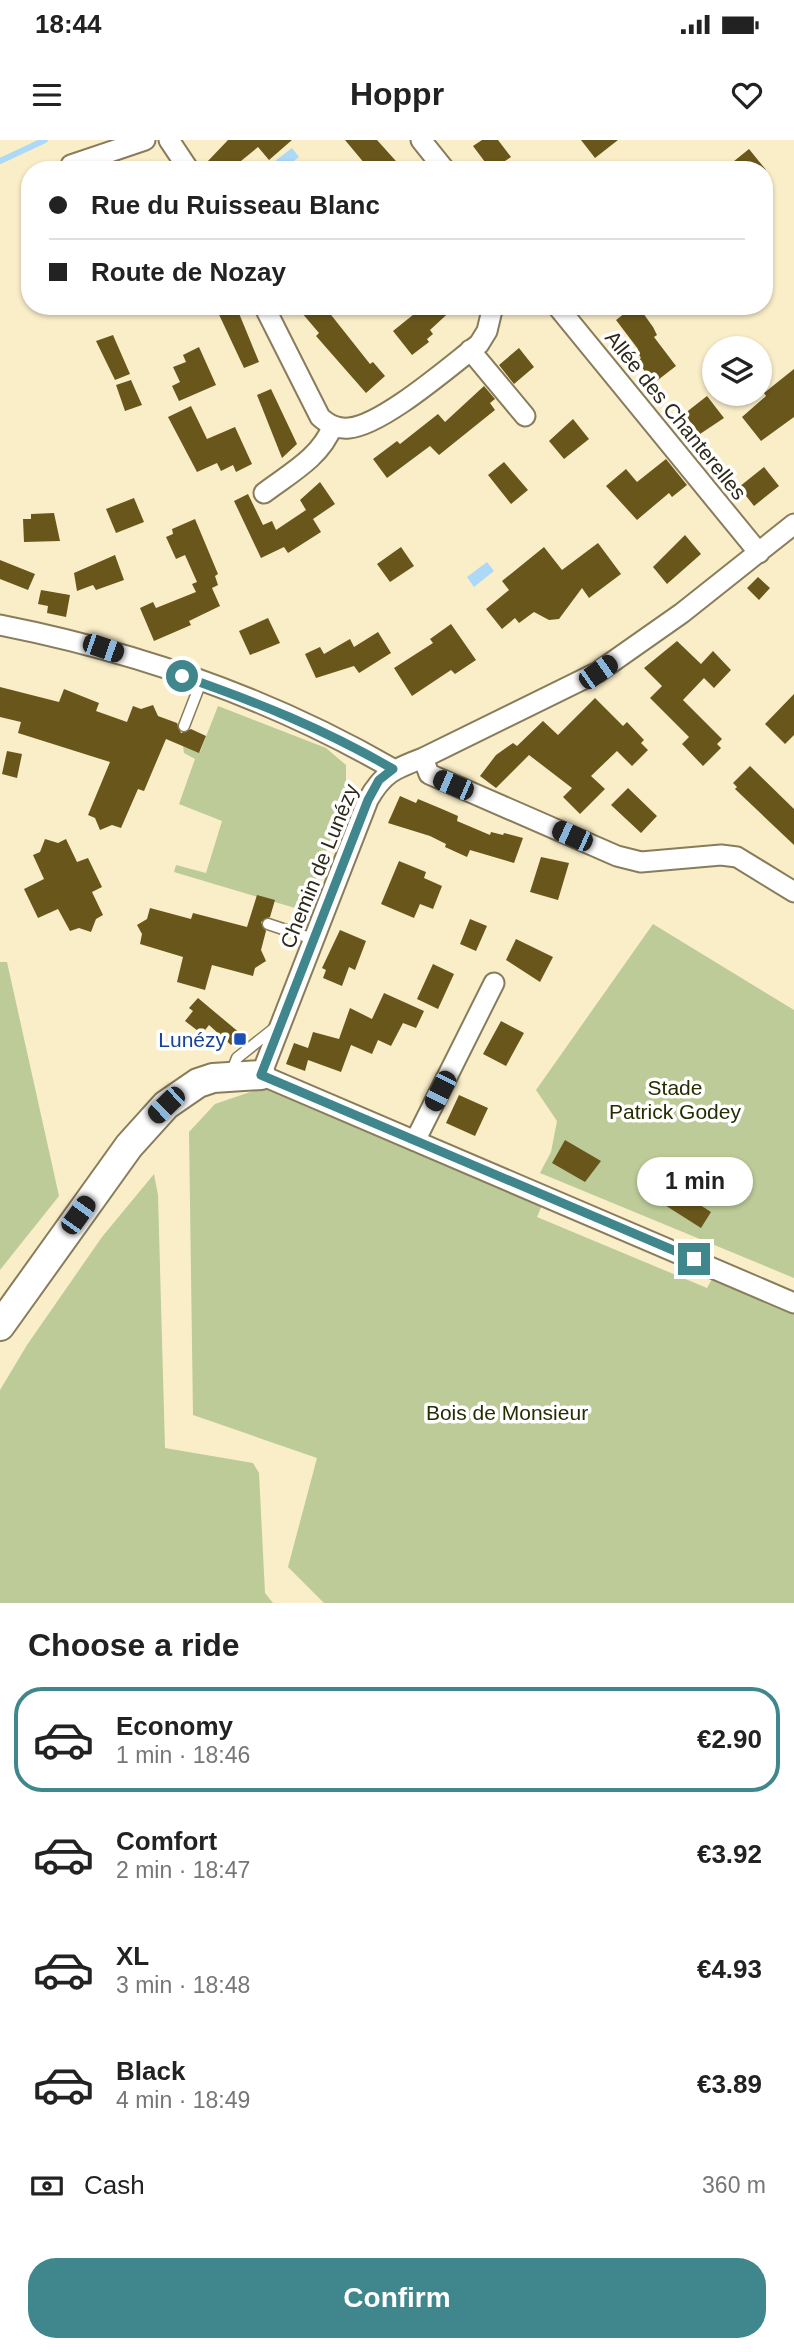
<!DOCTYPE html>
<meta charset="utf-8">
<style>
body{margin:0;font-family:Arial,sans-serif;background:#f2f2f2;color:#222;height:100vh;display:flex;flex-direction:column;font-size:26px;white-space:nowrap}
*{box-sizing:border-box;margin:0}
p{font-size:23px;color:#767676}
.icon{flex:none;width:38px;height:38px;fill:none;stroke:currentColor;stroke-width:2;stroke-linecap:round;stroke-linejoin:round}
.map{position:relative;height:1463px;overflow:hidden}
.panel{display:flex;flex-direction:column;background:#fff;flex:1}
.panel>*{flex:none}
.top-card{position:absolute;left:21px;top:21px;width:752px;height:154px;border-radius:28px;box-shadow:0 2px 5px #0004;display:grid;align-content:center;height:154px;padding:0 28px;background:#fff}
.buttons{position:absolute;left:702px;top:196px;display:grid;gap:14px}
.buttons a{display:grid;place-items:center;width:70px;height:70px;border-radius:50%;background:#fff;box-shadow:0 2px 5px #0004;font-size:35px}
.end{position:absolute;width:32px;height:32px;margin:-16px;border:9px solid #40878d;background:#fff;box-shadow:0 0 0 4px #fff}
.from{border-radius:50%}
.bubble{position:absolute;height:49px;border-radius:24px;background:#fff;box-shadow:0 2px 5px #0004;font-size:23px;font-weight:700;line-height:49px;text-align:center}
.car{position:absolute;width:21px;height:42px;margin:-21px -10px;border-radius:9px;box-shadow:0 0 5px 2px #0007;background:linear-gradient(#222 24%,#8ab4d8 0 40%,#222 0 76%,#8ab4d8 0 86%,#222 0)}
.top-card b{display:flex;align-items:center;gap:24px;height:66px;font-size:26px}
.top-card b+b{border-top:2px solid #e0e0e0}
.top-card i{width:18px;height:18px;background:#222}
ul{padding:0;list-style:none}
li{display:flex;align-items:center;gap:21px;height:105px;margin:0 14px 10px;padding:0 14px;border:4px solid transparent;border-radius:28px}
li div{flex:1}
li b{display:block;font-size:26px}
li em{font-style:normal;font-weight:700}
li.current{border-color:#40878d}
li>.icon{width:63px;height:63px;stroke-width:1.5}
h2{padding:0 28px;font-size:32px;line-height:84px}
.pay{display:flex;align-items:center;gap:18px;height:77px;padding:0 28px;font-size:26px}
.pay p{margin-inline-start:auto}
.action{display:flex;gap:14px;margin-top:auto;padding:14px 28px}
.action a{flex:1;height:80px;border-radius:28px;background:#40878d;color:#fff;font-size:28px;font-weight:700;line-height:80px;text-align:center}
.status{display:flex;justify-content:space-between;align-items:center;height:49px;padding:0 35px;background:#fff;direction:ltr}
.status svg{height:19px;fill:currentColor}
header{display:flex;justify-content:space-between;align-items:center;height:91px;padding:0 28px;background:#fff;font-size:32px;font-weight:700}
.map>svg:first-child{display:block}
.green{fill:#bccb98}
.water{fill:#abd9f7}
.lines{fill:none;stroke-linecap:round;stroke-linejoin:round}
.stream{stroke:#abd9f7;stroke-width:6}
.building{fill:#69561b}
.lane-casing{stroke:#887c5b;stroke-width:13}
.street-casing{stroke:#887c5b;stroke-width:23}
.secondary-casing{stroke:#887c5b;stroke-width:32}
.lane{stroke:#fff;stroke-width:10}
.street{stroke:#fff;stroke-width:19}
.secondary{stroke:#fff;stroke-width:28}
.route{stroke:#40878d;stroke-width:9}
.transit-dot{fill:#1a4fb4;stroke:#fff;stroke-width:2.5}
.labels{text-anchor:middle;dominant-baseline:central;stroke-width:7;stroke-linejoin:round;paint-order:stroke}
.street-label{font-size:21px;fill:#2c281a;stroke:#fff}
.transit-label{font-size:21px;fill:#164399;stroke:#fff;text-anchor:end}
.park-label{font-size:21px;fill:#242e01;stroke:#fff}
</style>
<div class="status"><b>18:44</b><svg viewBox="0 0 49 12"><path d="M0 12V9h3v3zM5 12V6h3v6zM10 12V3h3v9zM15 12V0h3v12zM26 1h20v11H26zM47 4h2v5h-2z"/></svg></div>
<header><svg class="icon" aria-label="menu" viewBox="0 0 24 24"><path d="M4 6h16M4 12h16M4 18h16"/></svg>Hoppr<svg class="icon" aria-label="heart" viewBox="0 0 24 24"><path d="M12 20l-8-8c-3-5 5-10 8-4 3-6 11-1 8 4z"/></svg></header>
<div class="map">
<svg width="794" height="1463" viewBox="0 0 794 1463">
<rect width="100%" height="100%" fill="#faeec9"/>
<!-- green -->
<path class="green" d="M218,566l108,42 20,17v30l-41,116 -131,-39 2,-7 30,8 16,-52 -43,-17 16,-45 -11,-6 -1,-7 17,6z
M653,784l141,86v268l-254,-105 11,-21 6,-31 -21,-31z
M0,822h7l52,234 -59,74z
M268,946l274,119 -5,12 170,71 6,-11 81,37v289h-470l-36,-36 29,-109 -124,-43 -4,-283 26,-28z
M154,1034l4,21 7,253 88,15 6,10 6,120 8,10h-273v-213l27,-45 75,-108z"/>
<!-- water -->
<path class="water" d="M292,8l7,9 -17,13 -7,-9z
M487,422l7,9 -20,16 -7,-10z"/>
<g class="lines">
<!-- stream -->
<path class="stream" d="M0,21l45,-21"/>
</g>
<!-- building -->
<path class="building" d="M228,0h64l-23,20 -11,-13 -28,23h-14l-8,-9z
M345,0h32l27,30h-34z
M482,0h16l13,17 -20,13 -18,-24z
M581,0h37l-23,18z
M749,9l17,21h-43z
M215,166h21l23,56 -15,6z
M296,166h28l46,58 3,-2 12,14 -19,17 -50,-57 3,-3z
M424,166h32l-26,24 3,4 -6,5 2,3 -17,13 -19,-24z
M634,166h4l15,21 4,8 -3,2 22,29 -22,17 -17,-22 4,-3 -5,-7 2,-2 -22,-29z
M113,195l17,39 -15,6 -19,-39z
M199,207l17,38 -37,16 -7,-15 8,-4 -7,-15 13,-5 -3,-7z
M519,208l15,19 -20,17 -15,-19z
M794,229v48l-33,24 -19,-24 24,-21 -2,-3z
M131,240l11,25 -17,6 -9,-26z
M484,246l11,13 -5,4 5,7 -56,45 -9,-9 -43,32 -14,-19 24,-18 3,3 38,-30 7,8z
M271,249l26,55 -15,14 -25,-63z
M707,256l17,22 -24,16 -16,-20z
M191,266l16,33 28,-12 17,37 -16,8 -3,-7 -12,6 -4,-8 -20,9 -29,-55z
M573,279l16,20 -25,20 -15,-18z
M666,319l21,26 -15,12 -3,-4 -32,27 -31,-34 20,-17 11,13z
M504,322l24,28 -17,14 -23,-29z
M764,327l15,19 -25,20 -15,-19z
M320,342l15,22 -22,15 8,13 -33,21 -4,-6 -23,11 -27,-57 14,-7 15,31 9,-4 4,9 30,-20 -6,-10z
M134,358l10,24 -28,11 -10,-24z
M54,373l6,28 -36,1 -1,-23h8v-5z
M195,379l23,55 -3,2 3,9 -6,3 8,18 -31,15 2,4 -37,16 -14,-33 13,-6 3,6 40,-16 -4,-8 5,-2 -12,-27 -9,4 -10,-22 7,-3 -1,-5z
M685,395l16,19 -34,30 -14,-17z
M598,403l23,31 -32,24 -7,-10 -23,31 -10,1 -15,-8 -15,11 -4,-5 -13,11 -16,-20 23,-19 -7,-9 42,-34 18,23z
M401,407l13,19 -24,16 -13,-18z
M115,415l9,25 -28,10 -3,-5 -16,6 -3,-18z
M0,420l35,14 -7,16 -28,-11z
M758,437l12,11 -11,12 -12,-12z
M41,450l29,5 -4,22 -19,-4 1,-7 -10,-2z
M268,478l12,25 -30,12 -11,-24z
M451,484l25,36 -21,14 -4,-4 -39,26 -18,-28 39,-25 -3,-4z
M378,492l13,21 -32,20 -5,-7 -38,12 -11,-24 15,-7 4,7 26,-15 4,8z
M677,501l24,23 12,-13 18,19 -17,18 -10,-10 -21,22 39,39 -5,5 4,4 -18,18 -21,-22 7,-7 -39,-39 12,-12 -18,-18z
M0,547l59,15 5,-13 35,14 -3,8 31,11 6,-16 8,3 12,-4 5,11 19,7 4,10 10,-4 15,7 -7,17 -33,-14 -22,52 -6,-2 -17,39 -9,-3 -12,5 -5,-12 -7,-3 22,-53 -92,-29 3,-11 -21,-5z
M794,554v41l-9,9 -20,-20z
M595,558l28,28 4,-4 17,18 -3,3 7,7 -16,16 -15,-15 -26,25 14,13 -25,25 -17,-17 9,-9 -43,-33 -33,33 -16,-12 16,-21 17,-12 4,3 26,-25 15,14z
M7,611l15,3 -5,24 -15,-4z
M750,626l44,43v36l-59,-56 2,-2 -4,-4z
M628,648l29,28 -16,17 -30,-28z
M400,656l16,7 2,-4 24,10 16,7 -1,5 33,14 1,-3 12,3 1,-2 19,5 -9,25 -44,-13 -3,7 -22,-10 1,-3 -16,-8 -42,-13z
M45,699l13,4 8,-4 11,23 11,-4 14,29 -10,5 11,23 -7,4 -5,13 -12,-4 -9,3 -12,-22 -20,9 -14,-29 20,-10 -11,-24 7,-3z
M541,717l28,6 -11,37 -28,-8z
M399,721l27,11 -2,6 18,8 -9,23 -13,-5 -6,14 -33,-14z
M257,755l18,5 -5,17 -9,5 5,9 -5,19 5,11 -11,7 -2,8 -41,-11 -7,25 -28,-8 6,-25 -43,-13 2,-10 -5,-9 10,-6 3,-11 41,11 2,-6 54,14z
M470,779l17,7 -11,25 -16,-7z
M340,790l26,11 -11,29 -6,-3 -7,19 -19,-8 3,-8 -4,-2z
M516,799l37,18 -13,25 -34,-22z
M433,824l21,10 -16,35 -21,-10z
M384,853l40,18 -8,17 -13,-5 -12,23 -13,-6 -6,14 -21,-9 -10,27 -33,-12 -3,11 -19,-7 8,-21 14,5 5,-16 26,7 11,-31 22,11z
M198,858l43,36 -10,11 -22,-20 -7,9 -17,-13 8,-10 -4,-3z
M501,881l23,12 -18,33 -23,-12z
M459,955l29,13 -13,28 -29,-13z
M565,1000l36,21 -16,21 -33,-19z
M671,1046l40,26 -10,16 -41,-26z"/>
<g class="lines">
<defs>
<path id="lane" d="M184,586l17,-44
M268,784l45,15
M231,933l6,-15 39,-31"/>
<path id="street" d="M169,0l20,30
M421,0l24,30
M71,25l74,-25
M264,166l56,111c9,8 17,12 29,11 34,-3 101,-62 130,-84l8,-13 6,-25
M557,166l202,247
M470,210l55,66
M264,353c25,-19 57,-36 68,-66
M794,384l-112,89 -84,59 -175,86c-29,11 -40,15 -55,42l-107,275 533,228
M0,485c137,27 272,74 393,144
M423,618l6,16 188,82 24,6 80,-7 16,2 57,35
M415,1001l79,-158"/>
<path id="secondary" d="M0,1186l129,-180 37,-41 32,-22 15,-5 48,-3"/>
</defs>
<!-- lane casing -->
<use href="#lane" class="lane-casing"/>
<!-- street casing -->
<use href="#street" class="street-casing"/>
<!-- secondary casing -->
<use href="#secondary" class="secondary-casing"/>
<!-- lane -->
<use href="#lane" class="lane"/>
<!-- street -->
<use href="#street" class="street"/>
<!-- secondary -->
<use href="#secondary" class="secondary"/>
</g>
<g class="lines">
<!-- route -->
<path class="route" d="M182,536c75,26 142,53 211,93l-14,11 -11,20 -107,275 433,184"/>
</g>
<!-- markers -->
<rect class="transit-dot" x="233" y="892" width="14" height="14" rx="3.5"/>
<g class="labels">
<!-- street labels -->
<g class="street-label">
<text transform="translate(676 275) rotate(51)">Allée des Chanterelles</text>
<text transform="translate(319 726) rotate(-68)">Chemin de Lunézy</text>
</g>
<!-- transit labels -->
<g class="transit-label">
<text x="226" y="899">Lunézy</text>
</g>
<!-- park labels -->
<g class="park-label">
<text x="675" y="947">Stade<tspan x="675" dy="24">Patrick Godey</tspan></text>
<text x="507" y="1272">Bois de Monsieur</text>
</g>
</g>
</svg>
<div class="buttons">
<a><svg class="icon" aria-label="layers" viewBox="0 0 24 24"><path d="M12 4l9 5-9 5-9-5zM3 14l9 5 9-5"/></svg></a>
</div>
<i class="end from" style="left:182px;top:536px"></i>
<i class="end" style="left:694px;top:1119px"></i>
<div class="bubble" style="left:637px;top:1017px;width:116px">1 min</div>
<i class="car" style="left:103px;top:508px;rotate:109deg"></i>
<i class="car" style="left:598px;top:532px;rotate:55deg"></i>
<i class="car" style="left:453px;top:645px;rotate:293deg"></i>
<i class="car" style="left:572px;top:696px;rotate:294deg"></i>
<i class="car" style="left:440px;top:951px;rotate:207deg"></i>
<i class="car" style="left:166px;top:965px;rotate:226deg"></i>
<i class="car" style="left:78px;top:1075px;rotate:36deg"></i>
<div class="top-card">
<b><i class="from"></i>Rue du Ruisseau Blanc</b>
<b><i></i>Route de Nozay</b>
</div>
</div>
<section class="panel">
<h2>Choose a ride</h2>
<ul>
<li class="current"><svg class="icon" aria-label="car" viewBox="0 0 24 24"><path d="M5 17H2v-5l4-1 3-4h7l3 4 3 1v5h-3M9 17h6M6 11h13"/><circle cx="7" cy="17" r="2"/><circle cx="17" cy="17" r="2"/></svg><div><b>Economy</b><p>1 min · 18:46</p></div><em>€2.90</em></li>
<li><svg class="icon" aria-label="car" viewBox="0 0 24 24"><path d="M5 17H2v-5l4-1 3-4h7l3 4 3 1v5h-3M9 17h6M6 11h13"/><circle cx="7" cy="17" r="2"/><circle cx="17" cy="17" r="2"/></svg><div><b>Comfort</b><p>2 min · 18:47</p></div><em>€3.92</em></li>
<li><svg class="icon" aria-label="car" viewBox="0 0 24 24"><path d="M5 17H2v-5l4-1 3-4h7l3 4 3 1v5h-3M9 17h6M6 11h13"/><circle cx="7" cy="17" r="2"/><circle cx="17" cy="17" r="2"/></svg><div><b>XL</b><p>3 min · 18:48</p></div><em>€4.93</em></li>
<li><svg class="icon" aria-label="car" viewBox="0 0 24 24"><path d="M5 17H2v-5l4-1 3-4h7l3 4 3 1v5h-3M9 17h6M6 11h13"/><circle cx="7" cy="17" r="2"/><circle cx="17" cy="17" r="2"/></svg><div><b>Black</b><p>4 min · 18:49</p></div><em>€3.89</em></li>
</ul>
<div class="pay"><svg class="icon" aria-label="cash" viewBox="0 0 24 24"><path d="M3 7h18v10H3z"/><circle cx="12" cy="12" r="2"/></svg>Cash<p>360 m</p></div>
<div class="action"><a>Confirm</a></div>
</section>
